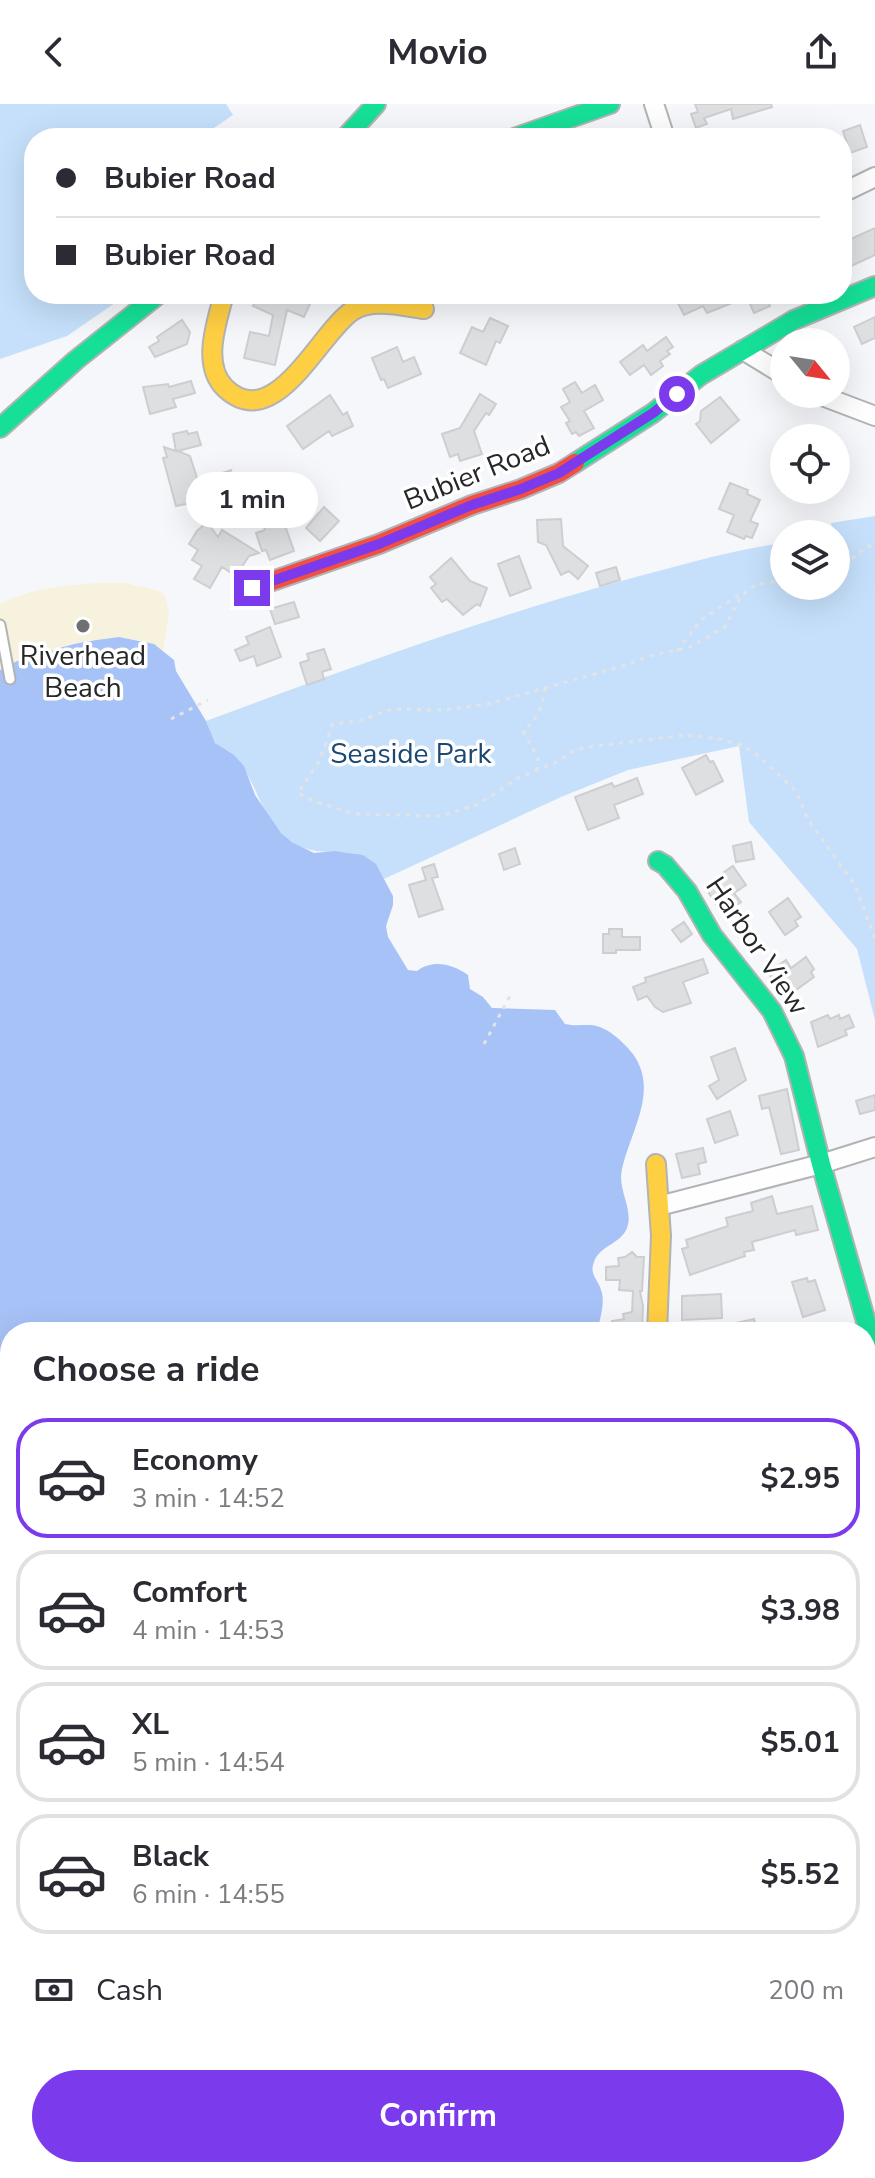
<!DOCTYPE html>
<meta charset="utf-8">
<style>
body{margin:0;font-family:"Nunito Sans",sans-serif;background:#f2f2f3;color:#2b2b33;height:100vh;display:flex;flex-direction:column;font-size:30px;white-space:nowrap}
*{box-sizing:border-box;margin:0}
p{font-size:26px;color:#7c7c81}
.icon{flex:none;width:44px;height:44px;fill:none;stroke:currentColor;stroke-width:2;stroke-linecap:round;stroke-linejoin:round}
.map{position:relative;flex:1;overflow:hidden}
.sheet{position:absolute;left:0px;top:1218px;width:876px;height:856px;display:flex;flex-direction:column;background:#fff;border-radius:32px 32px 0 0;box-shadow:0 8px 32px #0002}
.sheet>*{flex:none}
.guide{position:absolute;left:24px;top:24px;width:828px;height:176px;border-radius:32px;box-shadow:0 8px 32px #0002;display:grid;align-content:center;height:176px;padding:0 32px;background:#fff}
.needle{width:52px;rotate:120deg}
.tools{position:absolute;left:770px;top:224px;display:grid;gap:16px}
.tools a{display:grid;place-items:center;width:80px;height:80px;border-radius:50%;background:#fff;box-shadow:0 8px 32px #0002;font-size:40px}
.end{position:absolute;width:36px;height:36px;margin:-18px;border:10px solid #7c3aed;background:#fff;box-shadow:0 0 0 4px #fff}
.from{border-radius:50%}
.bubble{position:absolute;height:56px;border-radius:28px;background:#fff;box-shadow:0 8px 32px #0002;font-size:26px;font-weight:700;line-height:56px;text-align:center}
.guide b{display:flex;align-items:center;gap:28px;height:76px;font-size:30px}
.guide b+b{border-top:2px solid #e1e1e2}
.guide i{width:20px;height:20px;background:#2b2b33}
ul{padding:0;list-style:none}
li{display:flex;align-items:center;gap:24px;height:120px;margin:0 16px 12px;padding:0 16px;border:4px solid #e1e1e2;border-radius:32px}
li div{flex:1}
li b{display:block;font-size:30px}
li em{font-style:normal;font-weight:700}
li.active{border-color:#7c3aed}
li>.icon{width:72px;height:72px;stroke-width:1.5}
h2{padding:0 32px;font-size:36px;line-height:96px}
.pay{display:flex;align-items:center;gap:20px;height:88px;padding:0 32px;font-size:30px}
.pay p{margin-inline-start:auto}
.cta{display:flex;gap:16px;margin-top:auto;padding:16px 32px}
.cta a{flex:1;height:92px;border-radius:48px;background:#7c3aed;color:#fff;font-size:32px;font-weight:700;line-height:92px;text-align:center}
header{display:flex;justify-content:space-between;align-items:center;height:104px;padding:0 32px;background:#fff;font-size:36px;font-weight:700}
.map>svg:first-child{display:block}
.green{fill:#c6e0fb}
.sand{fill:#f6f2de}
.water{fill:#a7c2f7}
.building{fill:#dedfe1;stroke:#ceced1;stroke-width:2}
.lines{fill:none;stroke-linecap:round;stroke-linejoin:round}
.lane-casing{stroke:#b2b3b5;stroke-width:13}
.street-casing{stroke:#b2b3b5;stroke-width:22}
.fast-casing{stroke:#b2b3b5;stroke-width:22}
.slow-casing{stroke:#b2b3b5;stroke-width:22}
.jam-casing{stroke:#b2b3b5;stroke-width:22}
.path{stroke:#e3e3e4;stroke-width:3;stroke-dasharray:4 6;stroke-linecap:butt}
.lane{stroke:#fefefe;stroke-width:9}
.street{stroke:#fefefe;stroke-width:18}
.fast{stroke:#16e098;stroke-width:18}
.slow{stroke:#ffcf43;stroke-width:18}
.jam{stroke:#f24e42;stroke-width:18}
.route{stroke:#7c3aed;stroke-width:10}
.poi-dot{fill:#6e7072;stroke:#fff;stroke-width:3}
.labels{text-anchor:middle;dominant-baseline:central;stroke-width:7;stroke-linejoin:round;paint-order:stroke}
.street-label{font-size:28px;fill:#262728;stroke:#fff}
.poi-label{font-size:28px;fill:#262728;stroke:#fff}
.park-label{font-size:28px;fill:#1a4873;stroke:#fff}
</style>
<header><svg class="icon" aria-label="back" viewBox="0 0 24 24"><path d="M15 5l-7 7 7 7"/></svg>Movio<svg class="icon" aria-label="share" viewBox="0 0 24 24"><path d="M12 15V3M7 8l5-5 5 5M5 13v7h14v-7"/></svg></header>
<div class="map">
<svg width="875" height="2074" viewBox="0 0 875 2074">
<rect width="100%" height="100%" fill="#f5f7fa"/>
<!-- green -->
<path class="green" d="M0,0h226l7,11 -34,23h-165v156h94l-61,42 -67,23z
M875,412v504l-18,-71 -108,-127 -10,-76 -111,24 -67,27 -177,82c-25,-44 -54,-15 -90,-36 -34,-21 -35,-59 -58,-85 -5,-7 -15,-8 -20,-14 -5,-6 -7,-16 -10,-23 138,-51 276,-102 419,-141 53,-14 105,-30 159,-37v43h52v-52h-2l-3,-11z"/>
<!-- sand -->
<path class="sand" d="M99,479h26l35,8 6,6 3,17 -6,38c-26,-24 -85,-12 -116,0 -6,3 -10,8 -16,11 -9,4 -21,5 -31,7v-66c30,-16 65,-18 99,-21z"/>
<!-- water -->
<path class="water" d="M119,533l35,7 20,16 2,11 30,50 9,22 19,12 10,11 11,29 26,38 11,9 22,11 21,-2 28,4 13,9 17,32v9l-7,21 2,11 20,33 9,1c16,-12 35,-7 51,4l2,14 13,8 9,11 63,2 10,14c12,3 24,-1 35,3 10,4 18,11 25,18 39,38 7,81 -3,124 -5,21 12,40 5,59 -6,16 -27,17 -33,34 -5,13 4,17 7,28 5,13 -2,29 -3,42h-588v836h856v-114l4,1 -4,9 9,12v102h-875v-1508l17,-9 15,1c23,-18 58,-21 87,-25z
M866,1816l9,8v84l-9,12z"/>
<!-- building -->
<path class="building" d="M695,0h76l1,3 -39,12 -2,-10 -27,9 3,6 -11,4 -5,-14 7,-2z
M860,21l7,22 -17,6 -7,-22z
M875,124v27l-28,13 -5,-11v-14z
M258,190h31l21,10 -6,13 -17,-7 -12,55 -31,-7 6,-26 19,4 4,-21 -20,-9z
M687,190h78l5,12 -16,7 -7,-16 -40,16 -4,-7 -19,9 -8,-16z
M875,213v21l-13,6 -8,-17z
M490,214l18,8 -8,17 -4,-2 -10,24 -26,-12 12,-26 11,5z
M182,216l8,12 -3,12 -32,13 -6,-10 10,-6 -2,-4z
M666,233l7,10 -6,4 3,3 -10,7 3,5 -12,9 -7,-10 -14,10 -10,-13 23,-17 4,6z
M397,243l6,15 11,-5 7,17 -33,14 -4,-9 -3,1 -9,-22z
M191,277l4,12 -22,6 3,8 -26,7 -7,-27 25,-3 1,3z
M575,278l7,11 13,-8 8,15 -19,11 10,17 -15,8 -3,-4 -4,2 -6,-11 4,-2 -9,-14 9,-5 -7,-13z
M480,290l16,10 -7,11 -3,-2 -12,18 8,23 -22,7 -2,-7 -8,3 -8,-23 18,-6z
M330,291l13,20 4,-3 6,14 -21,10 -3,-5 -26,18 -16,-23z
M720,293l19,23 -28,23 -15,-19 4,-3 1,-10z
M187,327l1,3 9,-2 4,13 -23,6 12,5 8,25 33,-11 -7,19 -21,7 2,4 -29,6 -13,-48 4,-1 -3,-10 12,4 -3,-17z
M730,379l18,7 -1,4 13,6 -10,21 8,3 -6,14 -6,-2 -2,3 -17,-7 7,-17 -15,-6z
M324,403l15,14 -19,20 -14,-13z
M281,410l13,37 -24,9 -4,-10 -4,1 -6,-18 9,-3 -3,-9z
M561,415l2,27 25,20 -10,13 -9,-8 -8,4 -15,-30 -8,-3 -1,-22z
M207,418l11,15 4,-7 37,23 -10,3 -13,20 -14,-9 -12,21 -16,-9 8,-13 -10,-6 6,-10 -9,-6 8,-13z
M519,452l12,32 -21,8 -12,-32z
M451,454l19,23 17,7 -7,18 -3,-2 -14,11 -16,-16 -5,3 -11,-14 5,-4 -6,-7z
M616,463l4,13 -20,6 -4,-13z
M294,498l5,15 -24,7 -5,-15z
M270,523l11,30 -24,9 -3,-10 -14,5 -5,-11 14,-6 -3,-7z
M324,545l7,20 -9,3 2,7 -17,6 -7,-22 9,-3 -2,-6z
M706,651l4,7 3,-1 10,20 -27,14 -14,-27z
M637,674l6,16 -29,11 5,13 -31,12 -13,-33 37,-14 2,4z
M751,738l3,17 -18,3 -3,-16z
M515,744l5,16 -16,6 -5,-16z
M434,760l4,13 -6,1 11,31 -24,8 -10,-32 17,-5 -4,-12z
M733,762l13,19 -12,8 7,9 -18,12 -19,-28z
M788,794l13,19 -6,4 3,5 -13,9 -16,-23z
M684,818l8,12 -11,8 -9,-12z
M609,825h13v8h18v13h-24v3h-13v-19h6z
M806,853l8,12 -3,3 3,5 -29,21 -17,-25 18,-13 5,8z
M703,855l5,14 -25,9 8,21 -28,9 -8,-5 -8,-11 -9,4 -5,-13 13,-5 -1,-4z
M828,911l2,4 9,-4 1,4 9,-4 5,12 -9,3 2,5 -29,12 -7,-25z
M735,944l11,32 -29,19 -8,-13 10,-6 -8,-23z
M787,985l12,61 -18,4 -12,-47 -7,2 -3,-13z
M875,991v15l-15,4 -4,-13z
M730,1007l8,24 -23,8 -8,-24z
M703,1044l3,14 -8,2 2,10 -18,4 -6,-24z
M772,1092l5,18 35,-8 6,24 -22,5 -1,-5 -43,12 2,8 -10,2 1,4 -55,19 -8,-26 6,-2 -2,-7 42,-14 -2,-8 27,-7 -2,-8z
M632,1148l5,5h7l-2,34h-2l3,15 -1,26h-28l-2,-11 12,-2 -1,-5 9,-2 1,-21 -14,-1 1,-10h-14v-13l13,-1 -1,-8 7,-1z
M807,1174l1,4 7,-2 10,30 -22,7 -11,-35z
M721,1190l1,24 -40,2v-24z
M754,1215l3,13h-39v-5z"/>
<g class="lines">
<defs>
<path id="lane" d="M0,521l10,54"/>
<path id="street" d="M654,0l11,34
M842,89l33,-16
M743,246l41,25
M817,290l58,22
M659,1102l162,-42 54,-17
M866,1498l9,-6"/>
<path id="fast" d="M345,34l31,-34
M514,34l96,-34
M0,324l76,-68 83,-66
M575,359l78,-50 48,-38 93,-55 81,-34
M658,757l7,4 22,26 25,44 60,76 22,45 27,108 54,189"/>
<path id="slow" d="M224,190c-7,28 -23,70 1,94 50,47 94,-55 127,-77 20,-13 50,-5 72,-2
M656,1060l5,72 -4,96"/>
<path id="jam" d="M252,484l127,-44 93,-39 49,-16 38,-16 16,-10"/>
</defs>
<!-- lane casing -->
<use href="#lane" class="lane-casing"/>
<!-- street casing -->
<use href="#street" class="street-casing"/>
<!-- fast casing -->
<use href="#fast" class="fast-casing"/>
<!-- slow casing -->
<use href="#slow" class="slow-casing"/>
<!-- jam casing -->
<use href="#jam" class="jam-casing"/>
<!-- path -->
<path class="path" d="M836,467l32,-25 7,1
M784,476l-29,5 -14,11 -16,31 -37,21 -39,8 -23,9 -138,39 -44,6 -52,-1 -34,12 -25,3 -14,37 -21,32 18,9 39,12 86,2 38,-12 39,-26 41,-17 14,-10 15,-4 98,-12 34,4 21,6 15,9 40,37 12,29 47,65 20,54
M677,547l24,-31 39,-26
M171,615l37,-19
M537,667l1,-13 -15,-27c16,-13 19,-24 22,-44
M484,940l27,-50
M866,1864l9,-2
M873,2057l2,-3"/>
<!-- lane -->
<use href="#lane" class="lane"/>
<!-- street -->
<use href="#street" class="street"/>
<!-- fast -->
<use href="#fast" class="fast"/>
<!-- slow -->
<use href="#slow" class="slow"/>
<!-- jam -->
<use href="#jam" class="jam"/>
</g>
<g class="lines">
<!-- route -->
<path class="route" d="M252,484l127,-44 93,-39 49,-16 38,-16 94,-60 24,-19"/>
</g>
<!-- markers -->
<circle class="poi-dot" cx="83" cy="522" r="8"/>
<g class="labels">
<!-- street labels -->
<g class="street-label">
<text transform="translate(477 369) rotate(-22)">Bubier Road</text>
<text transform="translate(757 842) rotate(56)">Harbor View</text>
</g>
<!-- poi labels -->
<g class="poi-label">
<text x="83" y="552">Riverhead<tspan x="83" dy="32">Beach</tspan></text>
</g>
<!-- park labels -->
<g class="park-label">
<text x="411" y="650">Seaside Park</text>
</g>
</g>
</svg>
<div class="tools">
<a><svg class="needle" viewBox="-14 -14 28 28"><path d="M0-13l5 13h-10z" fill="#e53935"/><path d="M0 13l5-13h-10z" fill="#7c7c81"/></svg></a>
<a><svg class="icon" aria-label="locate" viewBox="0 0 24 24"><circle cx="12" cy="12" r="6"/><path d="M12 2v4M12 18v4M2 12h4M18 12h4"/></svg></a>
<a><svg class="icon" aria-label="layers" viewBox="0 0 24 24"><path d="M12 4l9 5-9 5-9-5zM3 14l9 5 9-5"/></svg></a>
</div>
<i class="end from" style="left:677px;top:290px"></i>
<i class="end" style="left:252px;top:484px"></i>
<div class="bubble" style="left:186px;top:368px;width:132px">1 min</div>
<div class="guide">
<b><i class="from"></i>Bubier Road</b>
<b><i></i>Bubier Road</b>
</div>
<section class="sheet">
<h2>Choose a ride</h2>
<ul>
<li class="active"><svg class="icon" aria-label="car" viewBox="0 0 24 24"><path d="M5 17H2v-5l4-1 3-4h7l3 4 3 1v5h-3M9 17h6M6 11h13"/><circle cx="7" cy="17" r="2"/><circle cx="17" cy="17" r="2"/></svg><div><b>Economy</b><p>3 min · 14:52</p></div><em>$2.95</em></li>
<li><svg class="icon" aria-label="car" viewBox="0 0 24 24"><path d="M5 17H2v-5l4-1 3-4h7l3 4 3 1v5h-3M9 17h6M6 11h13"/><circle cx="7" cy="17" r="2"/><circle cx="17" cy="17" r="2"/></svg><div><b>Comfort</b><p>4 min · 14:53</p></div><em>$3.98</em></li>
<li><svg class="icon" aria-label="car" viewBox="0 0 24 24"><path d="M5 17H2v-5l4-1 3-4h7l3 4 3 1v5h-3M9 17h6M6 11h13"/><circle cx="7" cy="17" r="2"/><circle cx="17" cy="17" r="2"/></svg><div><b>XL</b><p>5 min · 14:54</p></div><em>$5.01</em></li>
<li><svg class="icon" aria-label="car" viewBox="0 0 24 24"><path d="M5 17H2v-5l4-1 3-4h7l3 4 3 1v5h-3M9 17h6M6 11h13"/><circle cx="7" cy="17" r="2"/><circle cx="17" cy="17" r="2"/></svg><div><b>Black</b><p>6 min · 14:55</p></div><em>$5.52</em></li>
</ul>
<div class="pay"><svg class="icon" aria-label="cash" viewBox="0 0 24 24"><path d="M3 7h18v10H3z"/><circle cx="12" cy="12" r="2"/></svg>Cash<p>200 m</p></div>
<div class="cta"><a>Confirm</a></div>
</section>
</div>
